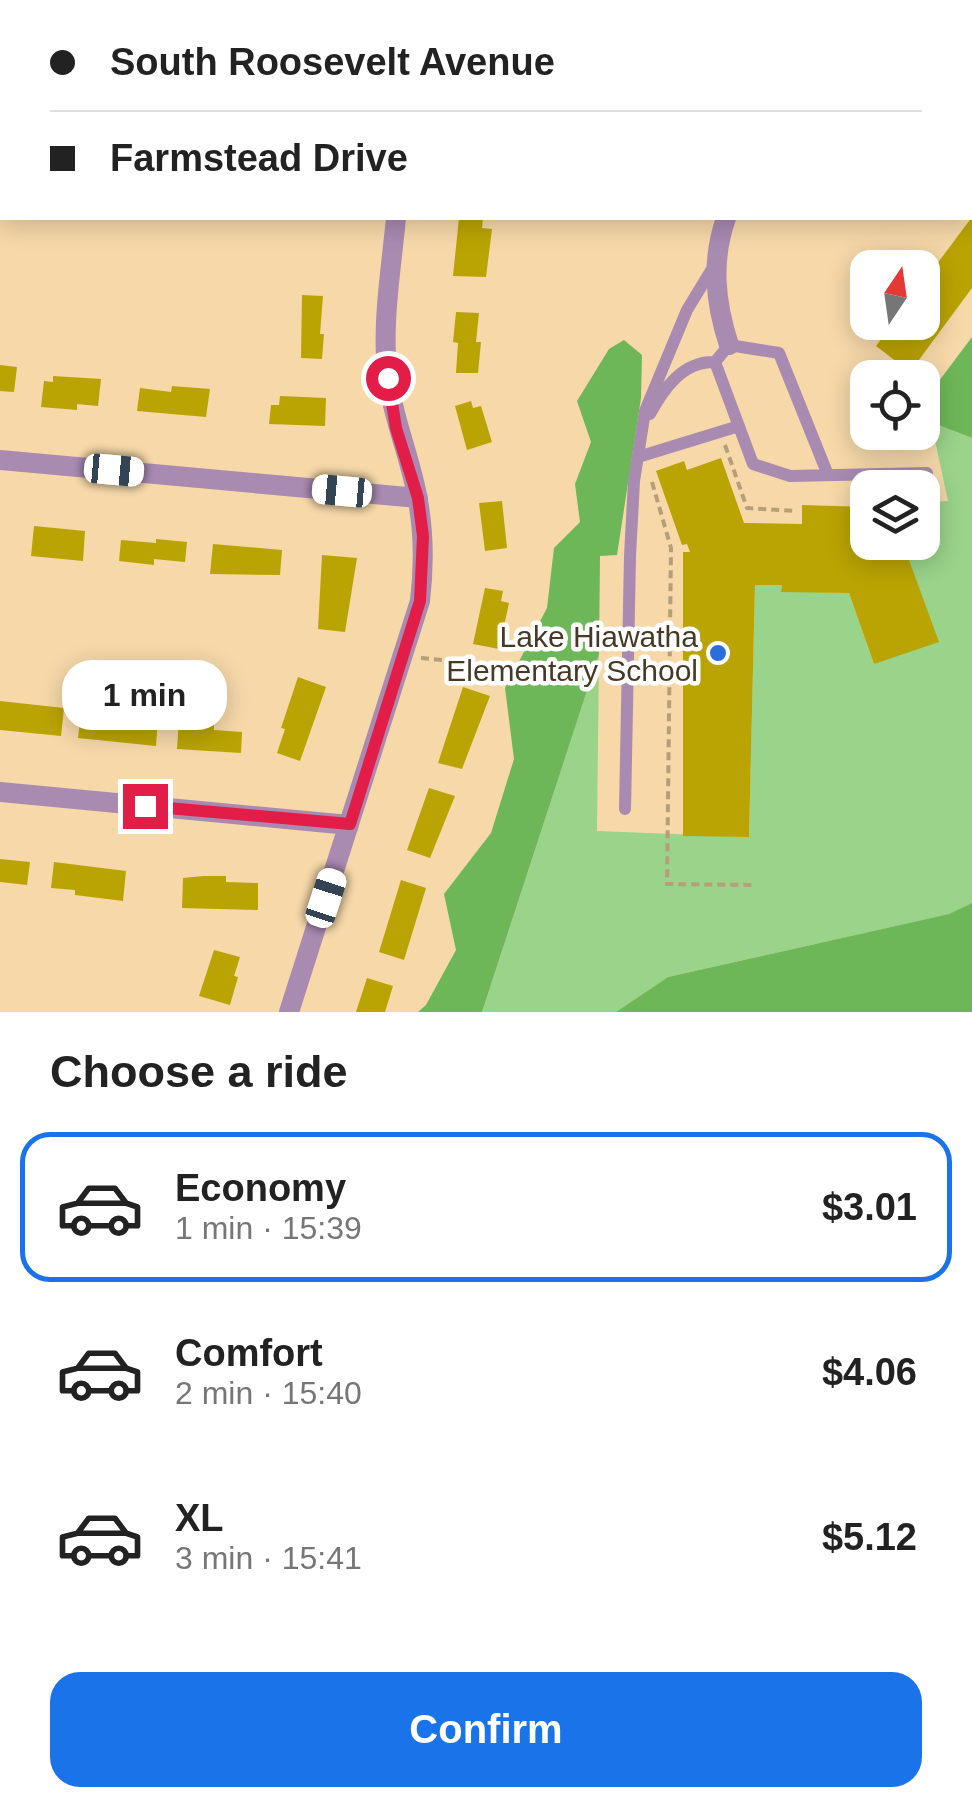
<!DOCTYPE html>
<meta charset="utf-8">
<style>
body{margin:0;font-family:Helvetica,sans-serif;background:#f2f2f2;color:#222;height:100vh;display:flex;flex-direction:column;font-size:38px;white-space:nowrap}
*{box-sizing:border-box;margin:0}
p{font-size:32px;color:#767676}
.icon{flex:none;width:55px;height:55px;fill:none;stroke:currentColor;stroke-width:2;stroke-linecap:round;stroke-linejoin:round}
.map{position:relative;height:1012px;overflow:hidden}
.sheet{display:flex;flex-direction:column;background:#fff;flex:1}
.sheet>*{flex:none}
.hud{position:absolute;left:0px;top:0px;width:972px;height:220px;box-shadow:0 5px 25px #0003;display:grid;align-content:center;height:220px;padding:0 50px;background:#fff}
.needle{width:65px;rotate:13deg}
.buttons{position:absolute;left:850px;top:250px;display:grid;gap:20px}
.buttons a{display:grid;place-items:center;width:90px;height:90px;border-radius:20px;background:#fff;box-shadow:0 5px 25px #0003;font-size:50px}
.end{position:absolute;width:45px;height:45px;margin:-22px;border:12px solid #e11d48;background:#fff;box-shadow:0 0 0 5px #fff}
.from{border-radius:50%}
.bubble{position:absolute;height:70px;border-radius:30px;background:#fff;box-shadow:0 5px 25px #0003;font-size:32px;font-weight:600;line-height:70px;text-align:center}
.car{position:absolute;width:30px;height:60px;margin:-30px -15px;border-radius:12px;box-shadow:0 0 8px 2px #0007;background:linear-gradient(#fff 24%,#345 0 40%,#fff 0 76%,#345 0 86%,#fff 0)}
.hud b{display:flex;align-items:center;gap:35px;height:95px;font-size:38px}
.hud b+b{border-top:2px solid #e0e0e0}
.hud i{width:25px;height:25px;background:#222}
ul{padding:0;list-style:none}
li{display:flex;align-items:center;gap:30px;height:150px;margin:0 20px 15px;padding:0 30px;border:5px solid transparent;border-radius:30px}
li div{flex:1}
li b{display:block;font-size:38px}
li em{font-style:normal;font-weight:600}
li.on{border-color:#1a73e8}
li>.icon{width:90px;height:90px;stroke-width:1.5}
h2{padding:0 50px;font-size:45px;line-height:120px}
.cta{display:flex;gap:20px;margin-top:auto;padding:20px 50px}
.cta a{flex:1;height:115px;border-radius:30px;background:#1a73e8;color:#fff;font-size:40px;font-weight:600;line-height:115px;text-align:center}
.map>svg:first-child{display:block}
.green{fill:#9ad38a}
.forest{fill:#6eb759}
.building{fill:#baa403}
.lines{fill:none;stroke-linecap:round;stroke-linejoin:round}
.path{stroke:#b59e78;stroke-width:4;stroke-dasharray:8 5;stroke-linecap:butt}
.service{stroke:#a98ab1;stroke-width:12}
.minor{stroke:#a98ab1;stroke-width:20}
.route{stroke:#e11d48;stroke-width:12}
.poi-dot{fill:#286fdb;stroke:#fefefe;stroke-width:4}
.labels{text-anchor:middle;dominant-baseline:central;stroke-width:9;stroke-linejoin:round;paint-order:stroke}
.poi-label{font-size:30px;fill:#463a26;stroke:#fefefe;text-anchor:end}
</style>
<div class="map">
<svg width="972" height="1012" viewBox="0 0 972 1012">
<rect width="100%" height="100%" fill="#f6d8a9"/>
<!-- green -->
<path class="green" d="M931,422l41,16v465l-22,11 -282,63 -52,35h-134l117,-358 -2,177 152,6 6,-252h27l-1,6 68,2 25,71 35,-104v-17l13,-1 1,-40 25,-1z"/>
<!-- forest -->
<path class="forest" d="M972,337v101l-41,-16 -1,-29z
M624,340l18,15 -1,43 -24,157 -17,1 -1,98 -117,358h-64l8,-7 30,-55 -12,-56 47,-61 23,-74 -9,-71 42,-80 7,-60 26,-26 -5,-38 16,-42 -14,-41 32,-52z
M972,903v109h-356l52,-35 281,-63z"/>
<!-- building -->
<path class="building" d="M972,217v71l-62,84 -34,-26 18,-24h28v-38z
M459,218h24l-1,10 10,1 -6,48 -33,-1z
M302,295l21,1 -3,38h4l-2,25 -21,-1z
M456,312l23,1 -3,29h5l-3,31h-22l2,-30 -5,-1z
M0,365l17,2 -3,25 -14,-1z
M53,376l48,3 -3,27 -21,-2v6l-36,-3 3,-26 9,1z
M172,386l38,3 -4,28 -69,-6 3,-23 31,4z
M280,396l46,2 -1,28 -56,-2 2,-19h8z
M471,401l2,7 8,-2 11,36 -25,8 -12,-44z
M721,458l23,65 58,1v-19l66,2v35h41v18l30,82 -65,22 -25,-71 -68,-1 1,-7h-27l-6,252 -66,-1v-284h7l-3,-8 -5,1 -26,-74 28,-10 3,9z
M502,501l5,47 -22,3 -6,-48z
M34,526l51,5 -2,30 -52,-5z
M156,539l31,3 -2,20 -31,-3v6l-35,-4 2,-21 35,3z
M213,544l69,6 -2,25 -70,-1z
M322,555l35,3 -12,74 -27,-3z
M485,588l18,3 -2,10 8,2 -10,46 -26,-5z
M298,677l28,10 -26,74 -23,-8 8,-24 -4,-1z
M463,687l27,9 -28,73 -24,-6z
M0,701l64,7 -3,28 -61,-6z
M81,712l77,4 -2,30 -78,-8z
M179,719l35,3v8l28,2 -1,21 -64,-4z
M429,788l26,8 -25,62 -23,-8z
M0,859l30,3 -3,23 -27,-3z
M54,862l72,9 -3,30 -48,-6v-5l-24,-2z
M203,876h23v6l32,1v27l-76,-2 1,-30z
M401,880l25,8 -22,72 -25,-8z
M214,950l26,7 -6,19 4,1 -8,28 -31,-9z
M367,978l26,8 -8,26h-29z"/>
<g class="lines">
<!-- path -->
<path class="path" d="M725,445l22,63 49,3
M652,482l19,66 -4,336 89,1
M421,658l178,18"/>
<!-- service -->
<path class="service" d="M851,2v-2
M970,77h2
M650,414c14,-26 33,-53 65,-52
M638,457l101,-31
M828,475l-49,-122 -50,-8 -14,17 38,102 37,12 137,-3
M625,809l5,-253 4,-75 11,-70 42,-101 28,-46"/>
<!-- minor -->
<path class="minor" d="M152,2v-2
M447,2l1,-2
M795,2l1,-2
M0,94h2
M726,218c-15,43 -11,84 3,127
M0,460l418,38
M0,792l349,33
M289,1012l131,-411c4,-34 4,-67 -2,-100 -7,-42 -24,-79 -30,-121 -7,-53 3,-109 8,-162"/>
</g>
<g class="lines">
<!-- route -->
<path class="route" d="M145,806l205,18 70,-223 3,-65 -5,-38 -22,-70 -8,-50"/>
</g>
<!-- markers -->
<circle class="poi-dot" cx="718" cy="653" r="10"/>
<g class="labels">
<!-- poi labels -->
<g class="poi-label">
<text x="698" y="636">Lake Hiawatha<tspan x="698" dy="34">Elementary School</tspan></text>
</g>
</g>
</svg>
<div class="buttons">
<a><svg class="needle" viewBox="-14 -14 28 28"><path d="M0-13l5 13h-10z" fill="#e53935"/><path d="M0 13l5-13h-10z" fill="#767676"/></svg></a>
<a><svg class="icon" aria-label="locate" viewBox="0 0 24 24"><circle cx="12" cy="12" r="6"/><path d="M12 2v4M12 18v4M2 12h4M18 12h4"/></svg></a>
<a><svg class="icon" aria-label="layers" viewBox="0 0 24 24"><path d="M12 4l9 5-9 5-9-5zM3 14l9 5 9-5"/></svg></a>
</div>
<i class="end from" style="left:388px;top:378px"></i>
<i class="end" style="left:145px;top:806px"></i>
<div class="bubble" style="left:62px;top:660px;width:165px">1 min</div>
<i class="car" style="left:114px;top:470px;rotate:95deg"></i>
<i class="car" style="left:342px;top:491px;rotate:275deg"></i>
<i class="car" style="left:326px;top:898px;rotate:18deg"></i>
<div class="hud">
<b><i class="from"></i>South Roosevelt Avenue</b>
<b><i></i>Farmstead Drive</b>
</div>
</div>
<section class="sheet">
<h2>Choose a ride</h2>
<ul>
<li class="on"><svg class="icon" aria-label="car" viewBox="0 0 24 24"><path d="M5 17H2v-5l4-1 3-4h7l3 4 3 1v5h-3M9 17h6M6 11h13"/><circle cx="7" cy="17" r="2"/><circle cx="17" cy="17" r="2"/></svg><div><b>Economy</b><p>1 min · 15:39</p></div><em>$3.01</em></li>
<li><svg class="icon" aria-label="car" viewBox="0 0 24 24"><path d="M5 17H2v-5l4-1 3-4h7l3 4 3 1v5h-3M9 17h6M6 11h13"/><circle cx="7" cy="17" r="2"/><circle cx="17" cy="17" r="2"/></svg><div><b>Comfort</b><p>2 min · 15:40</p></div><em>$4.06</em></li>
<li><svg class="icon" aria-label="car" viewBox="0 0 24 24"><path d="M5 17H2v-5l4-1 3-4h7l3 4 3 1v5h-3M9 17h6M6 11h13"/><circle cx="7" cy="17" r="2"/><circle cx="17" cy="17" r="2"/></svg><div><b>XL</b><p>3 min · 15:41</p></div><em>$5.12</em></li>
</ul>
<div class="cta"><a>Confirm</a></div>
</section>
